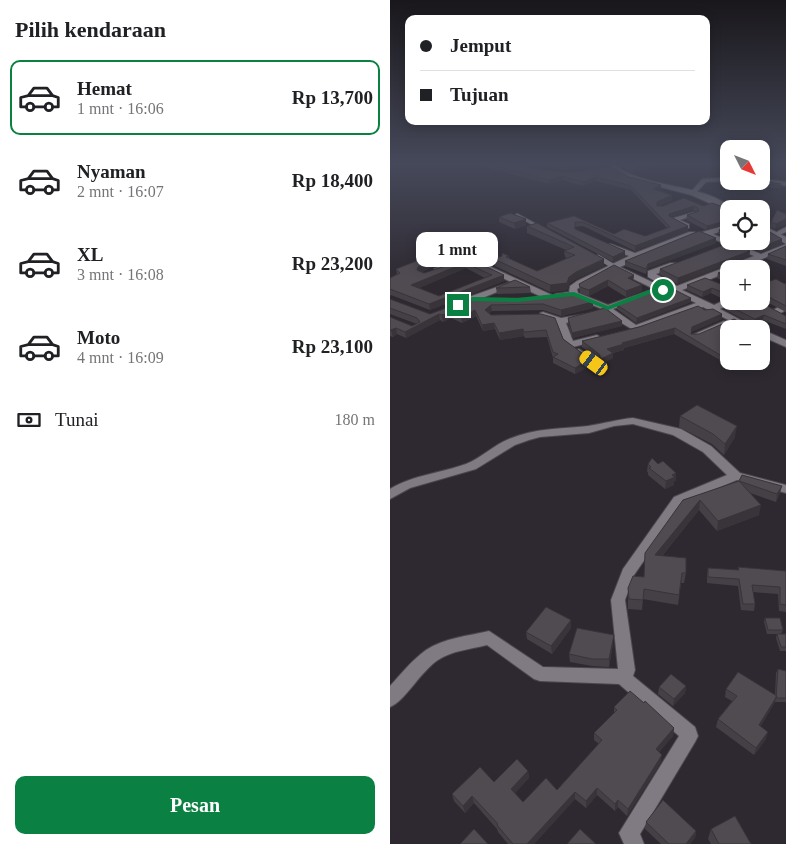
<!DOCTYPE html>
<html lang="id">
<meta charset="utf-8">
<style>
body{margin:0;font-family:"Times New Roman",serif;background:#f6f6f6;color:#202124;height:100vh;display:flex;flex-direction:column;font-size:19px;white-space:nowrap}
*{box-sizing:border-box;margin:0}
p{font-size:16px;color:#757577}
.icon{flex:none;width:28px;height:28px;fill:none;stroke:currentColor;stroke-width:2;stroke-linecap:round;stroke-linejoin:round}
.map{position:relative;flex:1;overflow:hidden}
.panel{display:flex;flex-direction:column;background:#fff;width:390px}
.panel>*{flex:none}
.hud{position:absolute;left:15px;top:15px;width:305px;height:110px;border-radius:10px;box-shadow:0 2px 12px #0003;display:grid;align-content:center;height:110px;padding:0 15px;background:#fff}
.needle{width:32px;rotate:132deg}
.buttons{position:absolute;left:330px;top:140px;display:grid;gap:10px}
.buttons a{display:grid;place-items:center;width:50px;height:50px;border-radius:10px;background:#fff;box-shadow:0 2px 12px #0003;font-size:25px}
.end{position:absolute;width:22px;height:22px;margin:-11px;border:6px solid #0b8043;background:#fff;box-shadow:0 0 0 2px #fff}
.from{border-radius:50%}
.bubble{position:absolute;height:35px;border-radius:10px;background:#fff;box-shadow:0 2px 12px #0003;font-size:16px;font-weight:700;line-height:35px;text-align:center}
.car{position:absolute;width:15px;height:30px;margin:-15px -8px;border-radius:6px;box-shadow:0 0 4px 1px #0007;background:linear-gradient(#f5c518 24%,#345 0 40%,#f5c518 0 76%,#345 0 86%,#f5c518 0)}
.hud b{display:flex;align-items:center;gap:18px;height:48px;font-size:19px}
.hud b+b{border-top:1px solid #e0e0e0}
.hud i{width:12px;height:12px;background:#202124}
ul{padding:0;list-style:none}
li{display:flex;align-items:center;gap:15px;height:75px;margin:0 10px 8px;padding:0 5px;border:2px solid transparent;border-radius:10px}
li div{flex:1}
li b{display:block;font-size:19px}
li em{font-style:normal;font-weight:700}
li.current{border-color:#0b8043}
li>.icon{width:45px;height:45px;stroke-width:1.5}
h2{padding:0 15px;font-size:22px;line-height:60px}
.pay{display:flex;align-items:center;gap:12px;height:55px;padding:0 15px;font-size:19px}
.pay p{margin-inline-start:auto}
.button{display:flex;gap:10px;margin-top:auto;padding:10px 15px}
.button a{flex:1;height:58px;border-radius:10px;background:#0b8043;color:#fff;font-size:20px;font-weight:700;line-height:58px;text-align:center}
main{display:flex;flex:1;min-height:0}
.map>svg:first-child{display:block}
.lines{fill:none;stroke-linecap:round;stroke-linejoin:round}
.service-far1-casing{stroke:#4b474e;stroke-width:4.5}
.service-casing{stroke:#4b474e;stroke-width:5.5}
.minor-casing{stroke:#4b474e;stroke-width:2}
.tertiary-casing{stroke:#4b474e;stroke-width:2}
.service-far1{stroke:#807b83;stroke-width:3}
.service{stroke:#807b83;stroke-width:4.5}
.minor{fill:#807b83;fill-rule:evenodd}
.tertiary{fill:#807b83;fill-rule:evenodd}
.wall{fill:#454046;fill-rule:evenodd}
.shaded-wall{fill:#383439}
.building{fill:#504a51;stroke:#383439;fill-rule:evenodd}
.route{fill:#0b8043}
</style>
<main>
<section class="panel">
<h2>Pilih kendaraan</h2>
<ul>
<li class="current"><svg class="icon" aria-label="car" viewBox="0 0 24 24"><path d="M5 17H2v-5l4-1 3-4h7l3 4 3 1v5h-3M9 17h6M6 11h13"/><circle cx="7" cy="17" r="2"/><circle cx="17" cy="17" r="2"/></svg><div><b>Hemat</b><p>1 mnt · 16:06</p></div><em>Rp 13,700</em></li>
<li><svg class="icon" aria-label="car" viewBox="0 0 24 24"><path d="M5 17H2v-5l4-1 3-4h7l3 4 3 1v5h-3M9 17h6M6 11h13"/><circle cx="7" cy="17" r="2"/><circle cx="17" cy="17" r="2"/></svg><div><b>Nyaman</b><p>2 mnt · 16:07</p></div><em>Rp 18,400</em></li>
<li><svg class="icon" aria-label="car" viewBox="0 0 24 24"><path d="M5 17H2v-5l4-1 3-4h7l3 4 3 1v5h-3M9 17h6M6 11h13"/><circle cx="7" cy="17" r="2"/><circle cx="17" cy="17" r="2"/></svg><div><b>XL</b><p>3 mnt · 16:08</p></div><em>Rp 23,200</em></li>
<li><svg class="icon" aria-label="car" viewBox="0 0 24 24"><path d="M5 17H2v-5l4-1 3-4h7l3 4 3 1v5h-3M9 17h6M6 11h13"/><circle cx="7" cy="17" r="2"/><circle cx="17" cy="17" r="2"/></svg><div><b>Moto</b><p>4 mnt · 16:09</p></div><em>Rp 23,100</em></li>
</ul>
<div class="pay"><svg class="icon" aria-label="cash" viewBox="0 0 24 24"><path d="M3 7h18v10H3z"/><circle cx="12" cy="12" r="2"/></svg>Tunai<p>180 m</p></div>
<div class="button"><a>Pesan</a></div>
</section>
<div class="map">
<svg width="396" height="844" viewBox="0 0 396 844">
<rect width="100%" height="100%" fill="#2e2931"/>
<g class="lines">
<defs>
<path id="service-far1" d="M127,215l24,13"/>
<path id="service" d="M208,257l15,9"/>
<path id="minor" d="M339,177v4l-23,1 -11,12 -5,-1 12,-14z
M371,178l25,4v4l-27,-5h2z
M304,212l3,2 -1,1 -16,5 9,4v4h-6l-13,-9z
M336,225l3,1v3l-16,5 48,20 25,-10v5l-48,20h-9v3l-47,18 32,15 15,-7v3h4l-1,2 -12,6 38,20h-12l-43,-22 -68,24 -27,-16 -6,-6 -29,-12 -15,2 -4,-3 1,-2 14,-2 1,-6 7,-5 52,-25 -21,-8v-4h3l24,9 54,-21h6v4l-75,31 45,21h2l-19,-11v-6l22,-8h6v4l-20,7 21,12 77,-30 -55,-23zM227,268v3l37,18 -46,16 -30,-12 -1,-4zM283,292l23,11 -60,22 -23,-16 39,-15z
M396,227v5l-11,5 -4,-2z
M73,254l89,41 1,2 -4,3 -3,-1 -34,-16v3l-37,15h-6v-4l42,-15 -49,-23h-2l-6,8 -16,4 -4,-2 14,-6 6,-8z
M396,303v7l-7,4h-6v-4z
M153,312l18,6 25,-4v4l-20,5 7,18 24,-6 5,3 -2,2 -27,7 -7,-2 -9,-22 -17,-6v-4z
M334,321l3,1v4l-29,12 -3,1 -5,-3z
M371,329l25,11v7l-25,-11z
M189,349l19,12 1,2 -1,2h-8l-14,-11 -2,-2 2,-2z
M243,418l48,11 30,17 29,27 46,12v8l-49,-13 -48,20 -5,3 -50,72 -9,25 10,70 -2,6 62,51 3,9 -3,6 -55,92 4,10h-20l-5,-11 60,-97 -60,-52 -79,-3 -6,-2 -47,-34c-16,4 -36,6 -49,15 -17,11 -33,41 -48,47v-21c11,-12 22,-26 36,-36 18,-12 42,-14 63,-19l54,36 75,2 -7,-69 12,-31 51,-72 53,-22 -24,-23 -30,-17 -40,-11 -19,2 -25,7 -49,4 -11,3 -14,5 -39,24 -66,19 -20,11v-10c23,-14 51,-16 76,-25 15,-6 28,-19 43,-25 26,-11 52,-10 79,-13 15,-2 30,-7 45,-8z"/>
<path id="tertiary" d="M220,164h6v2c35,24 85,16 118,43l-7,2 -36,-16 -62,-16 -18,-11z
M371,224l25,13v7l-25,-14z"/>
</defs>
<!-- service-far1 casing -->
<use href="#service-far1" class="service-far1-casing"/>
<!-- service casing -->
<use href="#service" class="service-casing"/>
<!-- minor casing -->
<use href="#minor" class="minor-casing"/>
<!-- tertiary casing -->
<use href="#tertiary" class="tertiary-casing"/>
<!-- service-far1 -->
<use href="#service-far1" class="service-far1"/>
<!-- service -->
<use href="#service" class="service"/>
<!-- minor -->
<use href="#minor" class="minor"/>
<!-- tertiary -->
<use href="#tertiary" class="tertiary"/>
</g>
<!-- wall -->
<path class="wall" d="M87,164h43l8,3 27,5 74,5 32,12 -3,1 14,5v5l-14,6h45l26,3v15l-23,6 -20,-10 1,-5 10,-3 -4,-2 -22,7 17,9v5l-53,20 -52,-25 -8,1v2l50,27 -12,6 -66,-35v-4l27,-7 40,18 31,2 22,-8 -36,-38 -35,-9 -13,5 -21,-6 -13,4 -72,-19z
M136,164h78l-39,5z
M228,164h38l-23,9z
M372,183l18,3 1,1 -1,1 -19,-2z
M396,214v10l-11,5 -5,-2 1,-5z
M109,217l27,8 -11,4 -16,-7z
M137,226l77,33v7l-28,13 -7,5 -2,6 -17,2 -55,-26 -1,-7 15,-3v3l28,12 30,-13 -2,-1 -1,-6 2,-1 -39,-17z
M339,226v13l-11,-5 1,-4z
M326,238v5l-69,26 -1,5 -21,-8v-5z
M348,241h23l21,3 -21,8 -23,-10z
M396,246v20l-19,-7 1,-5z
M74,247l30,3v6l-10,5 -19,-8z
M360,251l-1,5 -72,28 -18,-10 1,-5z
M71,255l43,26 -74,29 -39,-15 -1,1v-18l7,-4 -1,-5 53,-10 -27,13 2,1 30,-10zM76,268l19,10 -46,18 -20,-8z
M339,269v15l-12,-6 1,-5z
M244,275l-1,6 9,4v6l-16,6 -18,-11 -19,10 -9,-3 -1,-9z
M371,283l1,1 24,-1v29l-25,-13z
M297,285l42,2v9l-6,3 -12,-6 -9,4 -15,-7z
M140,287l1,6 -34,1 -1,-6z
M83,298l120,10 -32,8 -18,-6 -51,1 -3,2 2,2 50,-1 22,25 27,20v7l-15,8 -22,-11v-5l-6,-21 -22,1 -1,-2 -24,4 -5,-11 -12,2 -7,-15 -14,7 -11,-5 -8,4 -3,-2 -34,18 -9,-4 -4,3 -3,-1v-19l22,9 5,-2 -27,-10v-15l40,15z
M301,298v4l-55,21 -19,-14v-4z
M335,304l61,12v13l-23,-9 -9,5 -30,-16z
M315,310l17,4v5l-31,13v2h8l30,-5v32h9v2l-9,4 -10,-6 1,-1 -46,-26 -50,14v2l-11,3v5l-12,6 -2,-4 -17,-13v-6z
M178,318l54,8 -50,12 -4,-15z
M290,416l55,21 -11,18 -12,-11 -33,-17z
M258,464h10l18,9v8h-2v4l-9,4 -17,-14v-2l-1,-2z
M352,475l38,18 -4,9 -26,-9 9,22 -42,16 -18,-21 -37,46 24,17 -2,10h-3l-3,22 -35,-6 -1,11 -14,-1v-21l16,-11 39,-77 56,-19z
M348,567l48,4v41l-7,-1 -1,-17 -25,-2 2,12 -1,7 -13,-1 -3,-24 -31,-3v-9l1,-6 30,2z
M375,618l18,12 -2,4h5v17h-6l-4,-13 1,-4h-10l-3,-12z
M181,620v8l-19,26 -25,-15 -1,-7z
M223,643l-4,24 -17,-1 -22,-4 -1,-8z
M388,669l8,2v31h-11v-1l-15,25 6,13 -12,16 -38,-28 2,-8 14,-18 -7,-4 1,-8 49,6 1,-22z
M296,686l-1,7 -12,13 -15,-12 1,-7z
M224,707l60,21 -1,8 -14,16 2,10 -34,54 -9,-9 -3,4 -18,-16 -11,13 -11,-9 -41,45h-26l-10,-12 -1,-3 -23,-26 -9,10 -11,-12 -2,-7 76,-23 1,7 -14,15 8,9 34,-12 42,-46 -5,-4v-7l20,-20z
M256,822l50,9 -1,7 -5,6h-29l-16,-15z
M321,829l40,15h-40l-3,-5z"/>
<!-- shaded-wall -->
<path class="shaded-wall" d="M186,164h28l-39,5v-4z
M256,164h10l-23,9v-4z
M172,176v4l-13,4v-4z
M207,177l-1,4 -13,5v-4z
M271,185v4l-8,4v-4z
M282,195v5l-16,6 1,-4z
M304,206l-1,4 -25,8 1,-4z
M136,219v6l-11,4 -1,-6z
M396,219v5l-11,5 1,-5z
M339,220v4l-23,6 1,-4z
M298,226v5l-53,20v-5z
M326,238v5l-69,26 -1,5 2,-10z
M392,239v5l-21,8 1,-5z
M104,250v6l-10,5 -1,-6z
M235,251v5l-12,6v-5z
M360,251l-1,5 -72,28 1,-6z
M58,253l1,6 -30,14 -2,-3 1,-3z
M214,259v7l-28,13 -7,5 -2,6 -17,2v-7z
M75,263l1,5 -54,23 -1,-6z
M114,275v6l-74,29 -1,-6z
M244,275l-1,6 -5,-3z
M218,280v6l-19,10v-6z
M252,285v6l-16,6v-6z
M322,288l-1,5 -9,4 1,-5z
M339,291v5l-6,3 1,-6z
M301,298v4l-55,21 1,-5z
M203,302v6l-32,8v-6z
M101,305l1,6 -7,6v-7z
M85,310l1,6 -14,7 -1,-6z
M61,312v6l-8,4 -1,-7z
M49,314l1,6 -34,18 -1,-6z
M332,314v5l-31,13 1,-5z
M374,315l-1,5 -9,5 1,-6z
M232,321v5l-50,12v-5z
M104,323l1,6 -12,2 -1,-6z
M6,328l1,6 -4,3 -2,-7z
M285,328l-1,6 -50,14v2l-17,4v-5l15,-6z
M133,329l1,7 -24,4 -1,-7z
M339,351v5l-9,2v2v-5z
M223,353v5l-12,6v-5z
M200,359v7l-15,8v-6z
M344,361h4v2l-9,4v-3z
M347,426l-2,11 -11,18 1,-11z
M286,473v8h-2v4l-9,4 1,-8 6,-6z
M392,486l-2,7 -4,9 1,-8z
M310,500l-1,10 -45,55 1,-10z
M371,505l-2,10 -42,16 1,-10z
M181,620v8l-19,26 -1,-8z
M224,635l-1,8 -4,24v-8z
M296,686l-1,7 -12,13 1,-7z
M387,696l-3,8 -17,29 2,-8z
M284,728l-1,8 -18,20 1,-7z
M378,732l-2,7 -12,16 2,-7z
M272,755l-1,7 -34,54 1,-7z
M138,771l1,7 -17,18 -1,-7z
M207,788v7l-11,13v-7z
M185,792v7l-41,45h-7z
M82,796l2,7 -9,10 -2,-7z
M228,800v7l-3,4v-7z
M306,831l-1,7 -5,6h-4z"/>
<!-- building -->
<path class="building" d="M96,164h34l8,3 27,5h20l37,-5 17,10 32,8 -8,4 19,6 -15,7v4h6l21,-8 19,8 9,-3 17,6v11l-22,6 -20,-11 12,-4 -1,-3 -4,-2 -25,8v2l19,10 -53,20 -52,-24h-8v7l50,22 -12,6 -66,-34 27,-7 40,18 10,-5 21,7 25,-9 -39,-41 -34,-9 -14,5 -21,-6 -13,4z
M164,164h22l-11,1z
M235,164h21l-13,5z
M373,181l18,3 -1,2 -18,-3z
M387,210l9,4v5l-10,5 -5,-2z
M120,213l16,6 -12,4 -15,-6z
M147,223l67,36 -28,13 -7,5 -2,6 -17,2 -56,-26 8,-3v-3l7,3 -3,1 31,14 38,-16 -11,-4 10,-4 -47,-21z
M339,226v8l-10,-4z
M371,227l21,12 -20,8 -15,-6h14z
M309,231l17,7 -68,26 -2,5 -21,-8z
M339,243l21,8 -72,27 -18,-9z
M83,244l11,5 4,-1 6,2 -11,5 -19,-8z
M396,246v14l-18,-6z
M49,252l6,2 3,-1 -30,14 -1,3 7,3 30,-10 7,-8 43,20 -75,29 -39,-15v-11l10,-5 -4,-4zM75,263l27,12 -53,21 -28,-11z
M224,265l20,10 -6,3 14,7 -16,6 -18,-11 -19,10 -9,-3 -1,-3z
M351,265l9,4h-20l2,-3z
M339,269v9l-11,-5z
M315,278l24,9v4l-5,2 -12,-5 -9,4 -16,-7z
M386,279l9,5 1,-1v23l-23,-12h-2v-11l1,1z
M125,280l15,7 -34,1z
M283,289l18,9 -54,20 -20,-13 36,-14z
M180,293l23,9 -32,8 -18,-6 -52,1 -6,5 6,5 50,-1 14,4 8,21 27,20 -15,9 -22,-11 5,-3 -5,-2 -7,-22 -22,2 -1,-3 -24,4 -5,-10 -12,2 -7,-15 -14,7 -10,-5 -9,3 -3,-1 -34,18 -9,-4 -5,2h-1v-13l22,9 8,-4 -3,-4 -27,-10v-9l40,15 43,-16h56z
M341,301h27l28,15v8l-22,-9 -9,4 -30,-15z
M308,306l7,4 8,-1 9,5 -30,13 -1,7h8l35,-15 11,6 -2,1 4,3h-18v22l-9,4 -45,-27 -53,15 2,1 -17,5 6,4 -12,6 -2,-5 -17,-13 57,-14z
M215,308l17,13 -50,12 -4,-15z
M339,354v7h5l-5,3 -9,-6z
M307,405l40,21 -12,18 -12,-10 -33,-18z
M262,458l6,6 5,-3 13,12 -4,2 3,2 -9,4 -17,-13 2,-1 -3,-3z
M352,475l40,11 -5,8 -38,-13z
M349,481l22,24 -43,16 -18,-21 -45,55 31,3v15h-4l-3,22 -35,-6 -1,11 -14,-1 -1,-11 5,-12 11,1 1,-24 38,-53z
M348,567l48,4v34l-6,-1v-17l-28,-2 3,19h-12l-4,-25 -31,-2v-9l31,2z
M156,607l25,13 -20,26 -25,-14z
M375,618h15l3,12h-15z
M187,628l37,7 -5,24h-17l-23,-5z
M387,634h9v13h-5z
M388,669l8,2v27h-10z
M348,672l39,24 -18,29 9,7 -12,16 -38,-29 19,-23 -11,-7z
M281,674l15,12 -12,13 -15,-12z
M240,691l14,12 1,-2 29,27 -18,21 6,6 -34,54 -10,-9 -3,4 -18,-16 -11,13 -11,-9 -48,52h-14l-16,-19 1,-1 -26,-28 -9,10 -11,-12 28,-27 14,15 23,-23 11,12 -17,18 12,13 23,-24 11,12 45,-50 -8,-7 23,-23 -3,-3z
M273,800l33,31 -10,13h-17l-23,-22z
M345,816l16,28h-32l-8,-15z
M84,829l14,15h-28z
M190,829l16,15h-29z"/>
<!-- sky -->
<linearGradient id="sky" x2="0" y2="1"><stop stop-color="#19171b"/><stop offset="0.58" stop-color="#46495a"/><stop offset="1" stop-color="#46495a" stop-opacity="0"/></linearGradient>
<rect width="396" height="282" fill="url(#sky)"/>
<!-- route -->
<path class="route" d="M273,289l2,3 -13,1 -44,17 -35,-14 -56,6 -45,-1 -14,6 -3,-2 17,-8 45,1 57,-6 34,14 41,-16z"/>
</svg>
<div class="buttons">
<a><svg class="needle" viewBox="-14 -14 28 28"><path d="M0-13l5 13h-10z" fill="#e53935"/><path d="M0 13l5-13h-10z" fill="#757577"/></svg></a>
<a><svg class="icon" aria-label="locate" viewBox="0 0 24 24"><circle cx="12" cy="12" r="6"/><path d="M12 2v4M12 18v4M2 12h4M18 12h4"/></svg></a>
<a>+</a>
<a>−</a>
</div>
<i class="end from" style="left:273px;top:290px"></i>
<i class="end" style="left:68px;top:305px"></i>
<div class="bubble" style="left:26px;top:232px;width:82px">1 mnt</div>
<i class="car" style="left:204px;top:363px;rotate:306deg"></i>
<div class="hud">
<b><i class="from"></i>Jemput</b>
<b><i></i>Tujuan</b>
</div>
</div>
</main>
